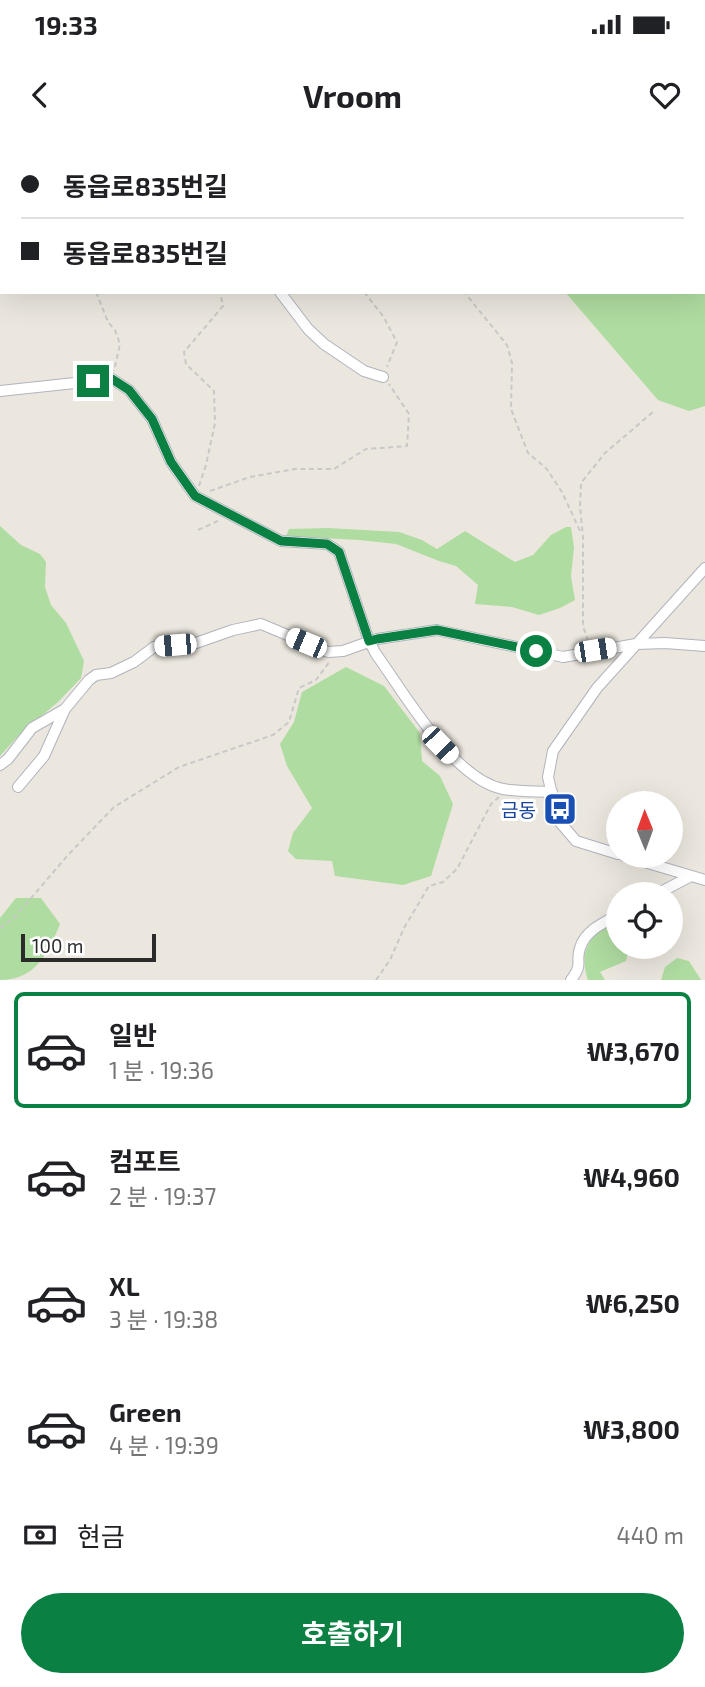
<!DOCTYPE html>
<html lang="ko">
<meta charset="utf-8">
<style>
body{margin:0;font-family:"Exo 2","Noto Sans KR",sans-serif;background:#f6f6f6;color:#202124;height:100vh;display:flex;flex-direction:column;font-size:26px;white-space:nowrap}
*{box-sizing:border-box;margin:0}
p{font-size:23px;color:#757577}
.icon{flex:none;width:38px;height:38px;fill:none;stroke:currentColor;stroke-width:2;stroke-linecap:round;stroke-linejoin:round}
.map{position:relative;height:840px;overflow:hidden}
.panel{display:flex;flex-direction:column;background:#fff;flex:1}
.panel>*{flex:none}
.banner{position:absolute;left:0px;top:0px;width:705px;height:154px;box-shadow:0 7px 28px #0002;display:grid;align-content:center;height:154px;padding:0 21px;background:#fff}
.needle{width:46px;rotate:359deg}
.fabs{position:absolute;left:606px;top:651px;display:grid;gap:14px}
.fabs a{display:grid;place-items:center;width:77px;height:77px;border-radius:50%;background:#fff;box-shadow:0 7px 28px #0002;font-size:35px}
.scale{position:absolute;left:21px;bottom:18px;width:135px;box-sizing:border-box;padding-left:7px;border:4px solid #2b2b2b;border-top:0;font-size:19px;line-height:24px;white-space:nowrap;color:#2b2b2b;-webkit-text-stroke:5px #fff;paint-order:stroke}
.end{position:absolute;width:32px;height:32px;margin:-16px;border:9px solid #0b8043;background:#fff;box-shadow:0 0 0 4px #fff}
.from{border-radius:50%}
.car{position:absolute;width:21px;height:42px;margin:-21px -10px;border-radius:9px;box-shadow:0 0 5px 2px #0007;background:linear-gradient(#fff 24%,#345 0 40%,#fff 0 76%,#345 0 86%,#fff 0)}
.banner b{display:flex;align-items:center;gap:24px;height:66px;font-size:26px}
.banner b+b{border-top:2px solid #e0e0e0}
.banner i{width:18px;height:18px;background:#202124}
ul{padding:12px 0 0;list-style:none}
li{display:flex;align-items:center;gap:21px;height:116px;margin:0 14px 10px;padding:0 7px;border:4px solid transparent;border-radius:10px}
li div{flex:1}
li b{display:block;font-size:26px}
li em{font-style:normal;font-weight:700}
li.active{border-color:#0b8043}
li>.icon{width:63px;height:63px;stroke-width:1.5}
.pay{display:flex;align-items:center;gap:18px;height:77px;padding:0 21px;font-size:26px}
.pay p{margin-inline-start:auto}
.cta{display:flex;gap:14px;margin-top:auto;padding:14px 21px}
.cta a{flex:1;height:80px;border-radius:42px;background:#0b8043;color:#fff;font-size:28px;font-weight:700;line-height:80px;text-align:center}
.status{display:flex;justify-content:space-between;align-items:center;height:49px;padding:0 35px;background:#fff;direction:ltr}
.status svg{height:19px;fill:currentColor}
header{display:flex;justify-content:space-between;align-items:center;height:91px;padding:0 21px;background:#fff;font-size:32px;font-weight:700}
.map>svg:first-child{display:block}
.green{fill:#afdca0}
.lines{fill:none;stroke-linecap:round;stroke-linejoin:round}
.minor-casing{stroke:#b1b3bd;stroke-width:12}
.path{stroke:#c8c8c8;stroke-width:2;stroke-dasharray:5 3.5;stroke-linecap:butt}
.minor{stroke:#fff;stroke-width:10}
.route{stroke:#0b8043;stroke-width:9}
.labels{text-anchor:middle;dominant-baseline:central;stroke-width:6;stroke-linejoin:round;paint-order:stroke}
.transit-label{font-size:19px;fill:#164399;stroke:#fff;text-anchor:end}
</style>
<div class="status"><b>19:33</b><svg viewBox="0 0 49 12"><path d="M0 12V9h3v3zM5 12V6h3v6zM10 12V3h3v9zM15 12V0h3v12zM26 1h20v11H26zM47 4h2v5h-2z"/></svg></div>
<header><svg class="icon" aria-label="back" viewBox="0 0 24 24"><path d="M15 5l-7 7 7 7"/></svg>Vroom<svg class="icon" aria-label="heart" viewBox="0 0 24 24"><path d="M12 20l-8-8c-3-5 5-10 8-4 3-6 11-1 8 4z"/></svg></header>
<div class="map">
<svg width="705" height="840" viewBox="0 0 705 840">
<rect width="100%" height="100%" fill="#ebe7de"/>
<!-- green -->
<path class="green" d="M424,0h281v266l-16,5 -31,-11 -93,-108h139v-150h-278z
M0,386l21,19 19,9 6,8 -1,25 6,18 15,18 18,38 -3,17 -23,24 -39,33 -19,21z
M566,387h5l3,21 -3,28 4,24 -15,8 -21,7 -27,-8 -37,-3 3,-19 -22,-19 -17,-5 -43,-17 -37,-4 -73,-4 3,-7 39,-1 71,4 23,8 15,9 28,-18 50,31 18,-7 18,-20z
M346,527l38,19 36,47 2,28 18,15 13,28 -22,72 -28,9 -68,-9 -3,-15 -36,-2 -8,-8 5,-18 19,-25 -25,-42 -7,-22 14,-22 8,-30z
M16,758h25l19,26c-12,29 -24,56 -60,56v-62z
M618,781v26h11l-3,14 -26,11 5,8h-17c-10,-29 2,-48 30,-59z
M677,818l12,3 12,19h-40l4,-13z"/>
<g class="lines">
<defs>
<path id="minor" d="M280,152l28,37 16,15 40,27 19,6
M0,251l112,-12 17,11 23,29 19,43 24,34 86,45 46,3 12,8 30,89 7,13c29,40 77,125 127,135 16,3 33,2 49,3
M0,625l8,-6 24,-31 33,-19 24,-29 7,-5 15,-2 23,-11 20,-15 42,-4 37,-13 28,-6 67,28 15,-1 34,-12 60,-9 126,27 73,-13 29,-1 40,3
M18,647l26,-31 21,-47
M618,714l-42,-13 -18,-21 -10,-43 5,-26 44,-63 108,-120
M624,716l81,24
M657,754l34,-18
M571,840c13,-17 4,-17 9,-32 5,-17 23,-25 38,-33"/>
</defs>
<!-- minor casing -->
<use href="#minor" class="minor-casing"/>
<!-- path -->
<path class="path" d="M32,0l4,2
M142,0v2
M96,152l12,30 7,8 5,14 -6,27
M364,152l19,24 14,26 -10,25
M462,152l3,1 42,52 5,18 -1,46 17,44 18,15 16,24 19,41
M199,346l7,-21 9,-42 -1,-32 -28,-27 -2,-12 39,-46 -3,-14
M210,351l40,-14 45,-8h39l32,-20 41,-3 2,-32 -20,-30
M198,390l22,-10
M588,501l-5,-15v-89l-3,-31 1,-23 24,-30 48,-41
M0,788l14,-10 54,-63 46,-48 65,-40 94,-32 16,-13 10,-34 17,-8 14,-19
M376,840l14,-20 14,-32 25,-42 14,-4 14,-13 34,-65 8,-7"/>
<!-- minor -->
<use href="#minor" class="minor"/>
</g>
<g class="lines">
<!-- route -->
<path class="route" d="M93,241l19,-2 17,11 23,29 19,43 24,34 86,45 46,3 12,8 30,89 8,-2 60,-9 99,21"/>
</g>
<!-- icons -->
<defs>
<symbol id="bus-square" viewBox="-11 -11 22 22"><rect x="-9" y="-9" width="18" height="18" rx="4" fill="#1a4fb4" stroke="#fff"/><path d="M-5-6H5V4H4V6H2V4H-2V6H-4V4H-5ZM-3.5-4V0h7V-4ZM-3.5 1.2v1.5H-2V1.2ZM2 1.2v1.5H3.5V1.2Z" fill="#fff"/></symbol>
</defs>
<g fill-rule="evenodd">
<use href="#bus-square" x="541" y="650" width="38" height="38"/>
</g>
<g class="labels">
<!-- transit labels -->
<g class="transit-label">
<text x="536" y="669">금동</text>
</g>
</g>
</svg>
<div class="fabs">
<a><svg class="needle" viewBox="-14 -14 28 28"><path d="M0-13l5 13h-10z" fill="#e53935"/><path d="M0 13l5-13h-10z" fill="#757577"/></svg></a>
<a><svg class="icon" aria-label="locate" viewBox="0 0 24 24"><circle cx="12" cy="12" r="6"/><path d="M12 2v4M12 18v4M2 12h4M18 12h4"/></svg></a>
</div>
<div class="scale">100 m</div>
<i class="end from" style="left:536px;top:511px"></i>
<i class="end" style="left:93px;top:241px"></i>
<i class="car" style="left:306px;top:503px;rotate:293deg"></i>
<i class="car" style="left:175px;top:505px;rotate:265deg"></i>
<i class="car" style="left:595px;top:510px;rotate:81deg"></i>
<i class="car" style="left:440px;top:605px;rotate:136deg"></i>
<div class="banner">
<b><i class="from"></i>동읍로835번길</b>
<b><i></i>동읍로835번길</b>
</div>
</div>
<section class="panel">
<ul>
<li class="active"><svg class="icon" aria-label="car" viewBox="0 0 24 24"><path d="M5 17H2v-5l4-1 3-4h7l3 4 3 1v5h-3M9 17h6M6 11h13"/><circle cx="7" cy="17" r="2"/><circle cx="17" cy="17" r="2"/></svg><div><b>일반</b><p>1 분 · 19:36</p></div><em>₩3,670</em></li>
<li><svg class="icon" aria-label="car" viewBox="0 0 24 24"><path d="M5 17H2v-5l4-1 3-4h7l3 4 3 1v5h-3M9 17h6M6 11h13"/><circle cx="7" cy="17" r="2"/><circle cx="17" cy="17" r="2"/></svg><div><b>컴포트</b><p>2 분 · 19:37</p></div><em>₩4,960</em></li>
<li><svg class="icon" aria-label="car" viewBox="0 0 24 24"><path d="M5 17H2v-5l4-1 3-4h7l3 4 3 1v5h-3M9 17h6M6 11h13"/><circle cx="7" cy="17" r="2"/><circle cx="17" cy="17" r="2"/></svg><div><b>XL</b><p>3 분 · 19:38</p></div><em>₩6,250</em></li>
<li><svg class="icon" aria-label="car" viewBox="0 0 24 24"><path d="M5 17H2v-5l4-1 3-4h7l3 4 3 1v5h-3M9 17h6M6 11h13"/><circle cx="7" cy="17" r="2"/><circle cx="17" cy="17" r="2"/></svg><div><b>Green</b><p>4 분 · 19:39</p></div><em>₩3,800</em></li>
</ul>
<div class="pay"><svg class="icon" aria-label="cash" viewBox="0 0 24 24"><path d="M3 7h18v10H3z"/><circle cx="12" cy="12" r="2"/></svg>현금<p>440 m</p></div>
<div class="cta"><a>호출하기</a></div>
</section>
